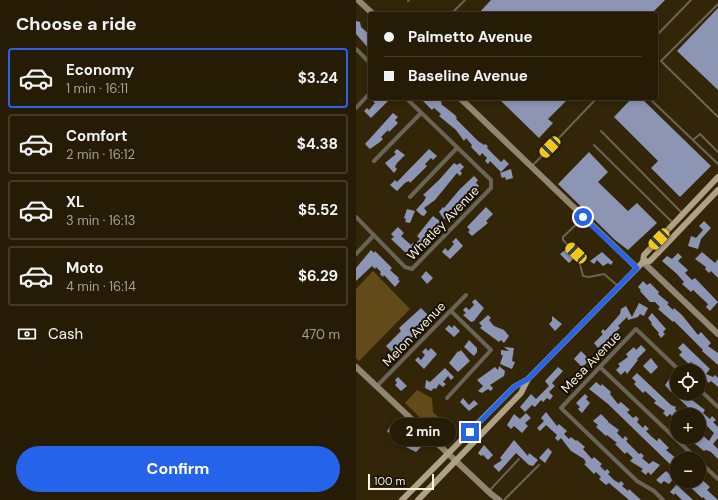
<!DOCTYPE html>
<meta charset="utf-8">
<style>
body{margin:0;font-family:"DM Sans",sans-serif;background:#322914;color:#f1f3f6;height:100vh;display:flex;flex-direction:column;font-size:15px;white-space:nowrap}
*{box-sizing:border-box;margin:0}
p{font-size:13px;color:#a4a19b}
.icon{flex:none;width:22px;height:22px;fill:none;stroke:currentColor;stroke-width:2;stroke-linecap:round;stroke-linejoin:round}
.map{position:relative;flex:1;overflow:hidden}
.side{display:flex;flex-direction:column;background:#261c06;width:356px}
.side>*{flex:none}
.top-card{position:absolute;left:12px;top:12px;width:290px;height:88px;border-radius:4px;box-shadow:0 2px 6px #0003,0 0 0 1px #423a28;display:grid;align-content:center;height:88px;padding:0 16px;background:#261c06}
.tools{position:absolute;left:314px;top:364px;display:grid;gap:8px}
.tools a{display:grid;place-items:center;width:36px;height:36px;border-radius:50%;background:#261c06;box-shadow:0 2px 6px #0003,0 0 0 1px #423a28;font-size:20px}
.scale{position:absolute;left:12px;bottom:10px;width:66px;box-sizing:border-box;padding-left:4px;border:2px solid #fbf3e2;border-top:0;font-size:11px;line-height:14px;white-space:nowrap;color:#fbf3e2;-webkit-text-stroke:3px #150f04;paint-order:stroke}
.end{position:absolute;width:18px;height:18px;margin:-9px;border:5px solid #2563eb;background:#fff;box-shadow:0 0 0 2px #fff}
.from{border-radius:50%}
.bubble{position:absolute;height:28px;border-radius:14px;background:#261c06;box-shadow:0 2px 6px #0003,0 0 0 1px #423a28;font-size:13px;font-weight:700;line-height:28px;text-align:center}
.car{position:absolute;width:12px;height:24px;margin:-12px -6px;border-radius:5px;box-shadow:0 0 3px 1px #0007;background:linear-gradient(#f5c518 24%,#345 0 40%,#f5c518 0 76%,#345 0 86%,#f5c518 0)}
.top-card b{display:flex;align-items:center;gap:14px;height:38px;font-size:15px}
.top-card b+b{border-top:1px solid #423a28}
.top-card i{width:10px;height:10px;background:#f1f3f6}
ul{padding:0;list-style:none}
li{display:flex;align-items:center;gap:12px;height:60px;margin:0 8px 6px;padding:0 8px;border:2px solid #423a28;border-radius:4px}
li div{flex:1}
li b{display:block;font-size:15px}
li em{font-style:normal;font-weight:700}
li.selected{border-color:#2563eb}
li>.icon{width:36px;height:36px;stroke-width:1.5}
h2{padding:0 16px;font-size:18px;line-height:48px}
.pay{display:flex;align-items:center;gap:10px;height:44px;padding:0 16px;font-size:15px}
.pay p{margin-inline-start:auto}
.button{display:flex;gap:8px;margin-top:auto;padding:8px 16px}
.button a{flex:1;height:46px;border-radius:24px;background:#2563eb;color:#fff;font-size:16px;font-weight:700;line-height:46px;text-align:center}
main{display:flex;flex:1;min-height:0}
.map>svg:first-child{display:block}
.water{fill:#624b18}
.building{fill:#8d95b4}
.lines{fill:none;stroke-linecap:round;stroke-linejoin:round}
.lane{stroke:#6a6457;stroke-width:2}
.street{stroke:#6a6457;stroke-width:4}
.secondary{stroke:#908672;stroke-width:6}
.primary{stroke:#aea186;stroke-width:6}
.route{stroke:#2563eb;stroke-width:5}
.labels{text-anchor:middle;dominant-baseline:central;stroke-width:4;stroke-linejoin:round;paint-order:stroke}
.street-label{font-size:13px;fill:#fbf3e2;stroke:#150f04}
</style>
<main>
<section class="side">
<h2>Choose a ride</h2>
<ul>
<li class="selected"><svg class="icon" aria-label="car" viewBox="0 0 24 24"><path d="M5 17H2v-5l4-1 3-4h7l3 4 3 1v5h-3M9 17h6M6 11h13"/><circle cx="7" cy="17" r="2"/><circle cx="17" cy="17" r="2"/></svg><div><b>Economy</b><p>1 min · 16:11</p></div><em>$3.24</em></li>
<li><svg class="icon" aria-label="car" viewBox="0 0 24 24"><path d="M5 17H2v-5l4-1 3-4h7l3 4 3 1v5h-3M9 17h6M6 11h13"/><circle cx="7" cy="17" r="2"/><circle cx="17" cy="17" r="2"/></svg><div><b>Comfort</b><p>2 min · 16:12</p></div><em>$4.38</em></li>
<li><svg class="icon" aria-label="car" viewBox="0 0 24 24"><path d="M5 17H2v-5l4-1 3-4h7l3 4 3 1v5h-3M9 17h6M6 11h13"/><circle cx="7" cy="17" r="2"/><circle cx="17" cy="17" r="2"/></svg><div><b>XL</b><p>3 min · 16:13</p></div><em>$5.52</em></li>
<li><svg class="icon" aria-label="car" viewBox="0 0 24 24"><path d="M5 17H2v-5l4-1 3-4h7l3 4 3 1v5h-3M9 17h6M6 11h13"/><circle cx="7" cy="17" r="2"/><circle cx="17" cy="17" r="2"/></svg><div><b>Moto</b><p>4 min · 16:14</p></div><em>$6.29</em></li>
</ul>
<div class="pay"><svg class="icon" aria-label="cash" viewBox="0 0 24 24"><path d="M3 7h18v10H3z"/><circle cx="12" cy="12" r="2"/></svg>Cash<p>470 m</p></div>
<div class="button"><a>Confirm</a></div>
</section>
<div class="map">
<svg width="362" height="500" viewBox="0 0 362 500">
<rect width="100%" height="100%" fill="#322508"/>
<!-- water -->
<path class="water" d="M17,271l37,38 -51,52 -3,-3v-69z
M61,390l15,8 1,14 22,21 -4,5 -8,2 -38,-37z"/>
<!-- building -->
<path class="building" d="M135,0h174l-14,14h-173z
M362,8v82l-41,-39z
M0,21l4,1 1,5 9,8v15l-14,-16z
M20,98h15l-20,20 -7,-7 3,-3 2,2 6,-7 -2,-2z
M69,98h13l4,5 -1,1 14,11 2,3 -1,1 22,22 6,4 1,-1 3,2 -1,2 14,14 3,-3 5,5 -8,8 -11,-11 -2,3 -3,-3 2,-3 -5,-5 -2,3 -9,-9 1,-2 -6,-7 -2,3 -8,-11 -17,-14 2,-2 -7,-6 -2,2 -9,-9z
M142,98h71l-21,21 5,4 -14,15z
M276,98h9l70,68 -31,31 -29,-29 7,-7 -44,-44z
M37,113l5,4 -3,3 3,3 -9,9 -1,-2 -7,7 2,2 -3,3 -10,7 -5,-5z
M41,149l8,6 -8,8 -2,4 2,2 -3,4 -9,-10 11,-9 -2,-2z
M73,149l8,7 -4,4 -2,-2 -6,6 2,2 -17,17 -1,-2 -4,2 -8,8 -7,-6 5,-5 2,2z
M233,152l19,20 -10,10 30,29 9,-8 20,20 -29,27 -13,-10 -57,-56z
M98,163l3,2 3,-2 4,4 -4,4 2,2 -2,3 -3,-3 -22,27 -11,8 3,4 -3,4 -3,-1 -5,-5 8,-9 2,-4 -3,-2 16,-15z
M155,169l2,9 -7,2 -1,-3 -3,1 -2,-5z
M118,176l4,4 -2,3 3,3 -17,16 -1,-1 -14,17 -3,1 -5,-7 4,-5 1,1 16,-19z
M130,207l7,7 -7,7 2,2 -16,13 -4,-4 2,-2 -3,-3z
M51,209l8,2 -5,12 -5,-1 1,-3 -2,-1z
M77,216l8,6 -1,2 -8,10 -2,-1 -5,6 1,1 -4,4 -1,-1 -7,11 -4,-2 -2,3 -17,-16 3,-2 -3,-3 7,-7 6,6 -3,3 10,9 2,-2 2,1 5,-5 -3,-3z
M348,221l7,7 -10,11 -3,10 -10,-3 3,-10 5,2 7,-8 -4,-4z
M100,238l7,8 -13,13 -8,-7 3,-4 3,3 6,-7 -2,-2z
M15,250l3,3 1,-2 17,17 -2,2 9,8 -1,2 2,1 -5,6 -11,-12 -1,2 -3,-3 1,-2 -5,-5 -1,2 -3,-3 -16,15v-13z
M209,250l9,8 -5,5 -9,-9z
M246,252l11,10 -2,3 -3,-2 -5,3 -6,-6 -3,4 -4,-3z
M346,252l13,11 3,-4v19l-7,-7 -2,2 -4,-4 1,-2 -11,-8z
M322,253l4,4 -4,4 10,9 -3,3 7,7 3,-2 23,24 -8,9 -4,-4 2,-3 -15,-14 -2,2 -9,-8 2,-2 -7,-8 -15,-13 5,-5 5,3z
M70,271l7,7 -6,6 -6,-7z
M287,281l4,4 3,-2 9,9 -1,2 11,9 -2,1 6,6 1,-2 8,7 16,20 3,-3 10,11 -3,3 10,7v12l-16,-14 1,-1 -29,-29 -1,1 -15,-13 2,-2 -5,-5h-5l-10,-11 1,-1 -3,-3z
M119,299l9,9 -10,13 -3,1 -8,-7 3,-2 -3,-3 3,-3 3,3 5,-5 -2,-3z
M283,303l9,5 -4,8 -4,-2 -2,3 -10,3 -1,-3 -9,9 2,2 -9,8 1,1 -7,9 -3,-2 -4,4 -4,-5 9,-9 -2,-2 2,-3 2,2 15,-17 1,-5 5,-3 6,11z
M65,308l10,10 -33,34 -3,-3 -3,3 -6,-6 15,-15 -2,-3z
M296,313l14,16 -3,3 2,2 -4,4 -3,-4 1,-1 -8,-9 1,-1 -4,-5z
M132,315l3,3 -2,2 5,6 10,4 5,6 -5,7 -3,-3 -2,2 -19,-14 2,-2 -3,-3z
M196,316l10,8 -7,7 -6,-7 3,-3z
M93,325l3,3 2,-3 6,6 -6,6 -9,-8z
M113,340l8,8v4l-3,4 -10,-9z
M327,343l27,26 -4,5 7,3 2,-2 3,3v9l-7,-6 -2,2 -8,-8 2,-3 -12,-10 -2,2 -10,-9 3,-3 -4,-4z
M285,345l5,5 -9,9 1,1 -11,14 -2,-3 -4,4 -5,-5 4,-4 -2,-2 10,-7 -2,-3 8,-7 2,3z
M148,347l10,1 -2,13 3,1 -3,7 -12,-5 3,-9h-2v-5l8,1z
M70,348l2,3 3,-3 6,6 -13,15 -9,-9 3,-3 3,3 4,-5 -3,-3z
M105,350l9,11 -12,11 -9,-9 9,-12 1,1z
M225,351l9,9 -8,7 -8,-8z
M295,358l7,9 -7,7 -8,-8z
M143,366l6,5 -1,5 -14,9 3,3 -2,3 -3,-2 -6,4 -4,-2 5,-5 -6,-6 18,-13 3,3z
M202,367l5,4 -11,12 3,3 -6,6 4,4 -3,4 -3,-2 -4,4 -2,-2 -6,7 -3,-2 -7,7 -5,-5 11,-13 5,5 13,-13 -4,-5z
M89,368l9,9 -3,3 -3,-4 -5,6 3,2 -3,3 -4,-3 -3,5 -2,-1 -3,3 -6,-3 1,-8 4,2z
M281,373l34,32 5,2 -1,2 6,6h-4v6l-7,-7 -3,3 -4,-4 2,-2 -11,-8 2,-2 -11,-10 -2,2 -9,-9 2,-2 -4,-4z
M42,377l9,9 -6,5 -6,-6 2,-2 -2,-3z
M315,377l4,3 -3,3 4,4 -5,5 -6,-7z
M240,382l5,4 1,-2 9,8 -1,2 8,10 3,-2 9,8 -3,2 6,6 3,-2 3,3 -2,3 6,6 2,-3 4,4 -3,2 6,6 5,4 2,-3 10,10 -3,2 11,9v12l-69,-67 -19,-15z
M317,393h10l22,17 -2,3 7,6 2,-3 4,4 -3,2 5,5v11l-5,6 5,5v10l-7,-7 -5,-2 -2,1 -10,-8 3,-3 -3,-3h5v-5l10,9 5,-8 -15,-15v-3h-3z
M229,394l3,3 -2,2 4,4 -8,10 -4,-4 2,-2 -4,-4z
M107,398l6,7 5,-5 4,4 -9,7 -9,-9z
M190,412l11,14 2,-2 8,7 -3,3 5,5 2,-2 5,4 1,-1 8,7 -2,2 9,10 2,-2 8,7 -2,2 5,5 2,-2 3,3 -2,2 6,6 5,3 2,-2 3,3 -2,2 6,5 1,-2 12,11h-12l-20,-17 -3,2 -7,-6 2,-2 -5,-5 -2,2 -10,-10 2,-1 -2,-4 -13,-8 -10,-13 -3,3 -3,-3 2,-3 -11,-10 -6,6 -3,-3 7,-7 -3,-3z
M170,413l5,5 -6,5 3,3 -6,7 -8,-7 -3,3 -4,-4 7,-11 6,5z
M245,414l7,7v1l11,8 -2,3 6,6 2,-3 3,3 -2,2 13,13 2,-1 3,3 -2,2 7,6 4,-3 7,4 -9,10 -3,-3 -2,3 -5,-4 2,-2 -13,-8 3,-3 -6,-6 -2,2 -10,-10 2,-1 -10,-8 -1,1 -10,-9 2,-2 -5,-4z
M41,422l25,24 -6,6 -10,-5 -4,-4 2,-3 -6,-5 -5,-4 -3,3 -3,-3 3,-4 2,2z
M158,440l14,16 1,-3 9,7 -5,6 -4,-1 -13,-12 -17,19 -6,-6 9,-6 -2,-2z
M128,445l9,10 -5,5 -5,-5 -2,1 -3,-3z
M192,448l4,4 -7,11 -6,-5z
M310,471l8,7 -5,6 -5,-3 -3,3 -5,-4z
M343,477l11,10 -3,3 11,10h-12l-3,-3 -1,1 -13,-12 2,-2 -3,-3h11z
M322,483l3,2 -2,2 14,13h-11l-7,-7 -1,2 -4,-3z"/>
<g class="lines">
<!-- lane -->
<path class="lane" d="M52,1l1,-1
M362,4l-57,57 57,56
M95,14l14,-14
M300,36l35,-36
M293,98l69,66
M245,131l81,82
M337,140l7,-6 18,18
M238,145l79,78
M177,165l64,-67
M227,218l-20,19v3l15,16 5,20 6,1 15,-3 14,12
M133,491l30,-32
M148,500l35,-35"/>
<!-- street -->
<path class="street" d="M0,49l14,14
M0,108l14,-15
M18,161l47,-48
M54,197l47,-49
M0,217l49,50 7,2 79,-81v-8l-85,-82
M0,254l18,-19
M244,367l97,92
M20,387l90,-92
M343,389l19,18
M91,398l44,-48 -40,-39
M343,461l19,18
M307,500l-9,-9 -17,-10 -76,-73 75,-79 44,42"/>
<!-- secondary -->
<path class="secondary" d="M2,0l15,14
M104,98l177,170
M287,262l75,72
M0,367l135,127 8,6"/>
<!-- primary -->
<path class="primary" d="M287,262l1,-7 74,-78
M46,500l112,-113 14,-8 115,-117 7,-1 68,-71
M62,500l103,-107 7,-14"/>
</g>
<g class="lines">
<!-- route -->
<path class="route" d="M114,432l44,-45 14,-8 109,-111 -54,-51"/>
</g>
<g class="labels">
<!-- street labels -->
<g class="street-label">
<text transform="translate(87 223) rotate(-46)">Whatley Avenue</text>
<text transform="translate(58 334) rotate(-46)">Melon Avenue</text>
<text transform="translate(235 362) rotate(-46)">Mesa Avenue</text>
</g>
</g>
</svg>
<div class="tools">
<a><svg class="icon" aria-label="locate" viewBox="0 0 24 24"><circle cx="12" cy="12" r="6"/><path d="M12 2v4M12 18v4M2 12h4M18 12h4"/></svg></a>
<a>+</a>
<a>−</a>
</div>
<div class="scale">100 m</div>
<i class="end from" style="left:227px;top:217px"></i>
<i class="end" style="left:114px;top:432px"></i>
<div class="bubble" style="left:34px;top:418px;width:66px">2 min</div>
<i class="car" style="left:194px;top:147px;rotate:224deg"></i>
<i class="car" style="left:303px;top:239px;rotate:224deg"></i>
<i class="car" style="left:220px;top:253px;rotate:313deg"></i>
<div class="top-card">
<b><i class="from"></i>Palmetto Avenue</b>
<b><i></i>Baseline Avenue</b>
</div>
</div>
</main>
